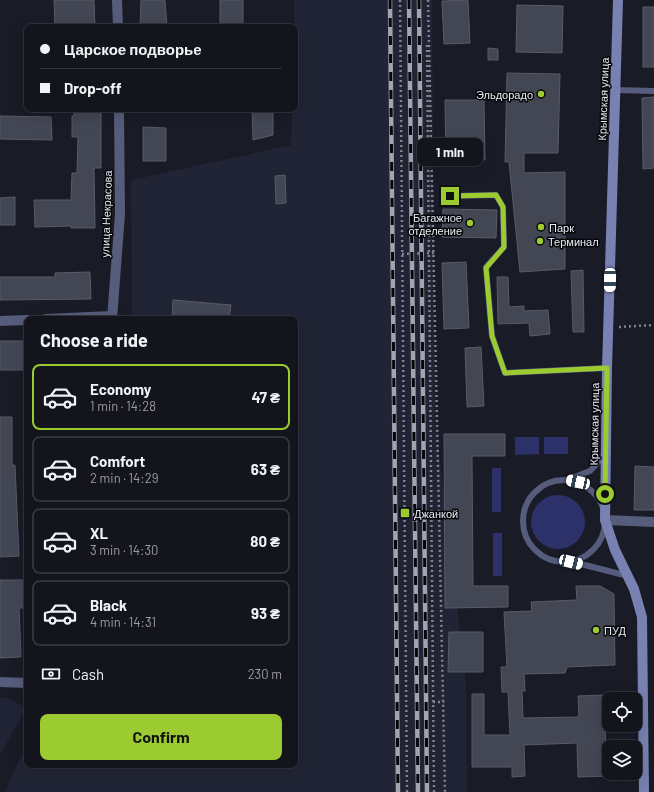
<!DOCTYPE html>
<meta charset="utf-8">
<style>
body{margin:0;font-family:Barlow,sans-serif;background:#1c1d25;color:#f1f3f6;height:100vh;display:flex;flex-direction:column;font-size:15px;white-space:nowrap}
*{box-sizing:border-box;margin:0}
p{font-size:13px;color:#9d9ea3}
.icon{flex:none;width:22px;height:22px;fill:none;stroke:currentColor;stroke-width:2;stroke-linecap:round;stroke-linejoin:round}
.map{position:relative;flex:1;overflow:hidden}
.drawer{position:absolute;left:24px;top:316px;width:274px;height:452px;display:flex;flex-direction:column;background:#13141c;border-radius:8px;box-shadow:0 4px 16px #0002,0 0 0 1px #32333b}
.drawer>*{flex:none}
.guide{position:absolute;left:24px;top:24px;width:274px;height:88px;border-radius:8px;box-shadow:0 4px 16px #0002,0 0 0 1px #32333b;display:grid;align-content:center;height:88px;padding:0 16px;background:#13141c}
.tools{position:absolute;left:602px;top:692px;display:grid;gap:8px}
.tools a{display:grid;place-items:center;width:40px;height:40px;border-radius:8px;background:#13141c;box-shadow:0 4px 16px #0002,0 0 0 1px #32333b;font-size:20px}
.end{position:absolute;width:18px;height:18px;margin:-9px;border:5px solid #9cca31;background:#111;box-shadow:0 0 0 2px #111}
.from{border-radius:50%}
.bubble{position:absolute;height:28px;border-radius:8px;background:#13141c;box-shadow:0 4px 16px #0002,0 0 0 1px #32333b;font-size:13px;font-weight:700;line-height:28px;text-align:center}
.car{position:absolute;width:12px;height:24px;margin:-12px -6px;border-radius:5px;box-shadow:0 0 3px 1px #0007;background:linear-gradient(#fff 24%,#345 0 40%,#fff 0 76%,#345 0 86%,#fff 0)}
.guide b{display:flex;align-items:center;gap:14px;height:38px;font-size:15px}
.guide b+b{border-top:1px solid #32333b}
.guide i{width:10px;height:10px;background:#f1f3f6}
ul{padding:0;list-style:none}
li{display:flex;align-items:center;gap:12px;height:66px;margin:0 8px 6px;padding:0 8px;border:2px solid #32333b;border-radius:8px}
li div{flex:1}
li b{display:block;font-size:15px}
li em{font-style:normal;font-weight:700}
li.selected{border-color:#9cca31}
li>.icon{width:36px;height:36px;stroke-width:1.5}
h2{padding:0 16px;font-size:18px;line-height:48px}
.pay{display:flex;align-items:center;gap:10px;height:44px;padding:0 16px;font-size:15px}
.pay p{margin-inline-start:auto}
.cta{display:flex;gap:8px;margin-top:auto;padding:8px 16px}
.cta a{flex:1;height:46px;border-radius:8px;background:#9cca31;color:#111;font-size:16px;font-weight:700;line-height:46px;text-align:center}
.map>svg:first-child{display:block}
.built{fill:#202434}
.green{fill:#2c3269}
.building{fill:#434653;stroke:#585b68}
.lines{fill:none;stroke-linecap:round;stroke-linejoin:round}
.path{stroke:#82848d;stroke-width:2.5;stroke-dasharray:2 3;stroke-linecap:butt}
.service{stroke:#565c7b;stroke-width:6}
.minor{stroke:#565c7b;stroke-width:10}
.secondary{stroke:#7781b2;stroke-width:10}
.rail-casing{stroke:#a3a5ae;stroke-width:4.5}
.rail{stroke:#05060a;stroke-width:3;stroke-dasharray:9;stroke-linecap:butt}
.route{stroke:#9cca31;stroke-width:5}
.poi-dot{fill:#9cca31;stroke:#05060a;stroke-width:1.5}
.labels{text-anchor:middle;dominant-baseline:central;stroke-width:3;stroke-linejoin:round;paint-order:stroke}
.poi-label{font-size:11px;fill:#eaecf4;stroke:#05060a;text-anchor:start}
.street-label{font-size:11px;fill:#eaecf4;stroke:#05060a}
</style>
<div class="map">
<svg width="654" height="792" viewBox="0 0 654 792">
<rect width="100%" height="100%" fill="#191b26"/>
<!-- built -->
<path class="built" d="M294,0h138l3,419 31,263 1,110h-462l16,-36 6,-7v16h268v-446h-163l-1,-139 160,-35 1,-36h3z
M0,698h8l18,10 -26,47z"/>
<!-- green -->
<path class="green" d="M515,437h24v17l-24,1z
M544,437h24v17h-24z
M492,468h9v44h-9z
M531 522a27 27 0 1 1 54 0a27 27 0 1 1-54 0Z
M493,533h9v43h-9z"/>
<!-- building -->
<path class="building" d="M54,0h40l1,27h-40z
M141,0h24l2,27h-27z
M220,0h23v27h-23z
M468,0l2,43 -26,1 -2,-43z
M517,5l46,1 -1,47 -46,-1z
M643,7h11v60h-11z
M488,48l10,1v11h-10z
M507,73l53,1 -2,79h-34v20l41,-1v97l-45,3 -11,-110h-4z
M654,97v71l-11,1 -1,-71z
M445,100h39l1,60 -39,1z
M74,109h27v59h-7l1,60h-24v-2l-36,1 -1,-27h37l1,-27h5l1,-36h-6v-21h2z
M252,109h21v26l-20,5z
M0,116l51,1 1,23 -52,-1z
M143,127l23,1v33h-23z
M285,175l1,28 -10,1 -1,-28z
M15,197v28h-15v-27z
M443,209l54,1 -1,28 -54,-1z
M466,262l3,66 -25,1 -2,-66z
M583,270l1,62h-11l-2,-61z
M90,272l1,27 -91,1v-23h55v-4z
M497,277h11l1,30 15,-1v5l24,-1 2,24 -20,2 -1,-13 -31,1z
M173,300l58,5 -2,14h-57z
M0,341h27v29h-27z
M481,347l3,59 -17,1 -2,-59z
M0,417h12v48h3l4,91 -19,1z
M444,434h61v22h-33l1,130h35v21l-63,1z
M635,466l19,1v43h-20z
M0,580h26l1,28h-8l2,49 -21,1z
M576,586h24l14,8 1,71 -48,2 -2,6 -41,1 1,17h-3l1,27 56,-1 -1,-21 26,-1 2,56 3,-1v26l-31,1 -1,-34 -53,2 1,31 -13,1v-10h-40v-73h12v41h26l-2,-43h-6l-1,-25h6l-3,-55 28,-1 -1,-9 46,-2z
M449,632h34v40h-35z"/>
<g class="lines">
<!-- path -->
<path class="path" d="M400,0l7,792
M428,0l17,792
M427,45l7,747
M402,254l32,-1
M619,327l35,-2
M431,515h9
M433,702h11"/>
<!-- service -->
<path class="service" d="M615,90l39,1
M450,196l46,-1 7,12 1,40 -18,20 6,69 13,37 102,-5
M569,479l21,-8 15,-16
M523 521a41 41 0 1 1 82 0a41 41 0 1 1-82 0Z
M573,562l55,14"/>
<!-- minor -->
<path class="minor" d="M117,0l1,27
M46,319l66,-3
M112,319l8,-105 -1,-105
M0,321l27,-1
M605,520l49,2
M0,682l27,1"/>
<!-- secondary -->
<path class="secondary" d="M618,0l-11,368 -2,152 10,30 19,39 8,28 2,175"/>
<defs>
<path id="rail" d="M390,0l8,792
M409,0l9,792
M419,0l8,792"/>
</defs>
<!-- rail casing -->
<use href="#rail" class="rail-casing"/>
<!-- rail -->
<use href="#rail" class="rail"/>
</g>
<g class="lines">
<!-- route -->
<path class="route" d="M450,196l46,-1 7,12 1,40 -18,21 6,68 13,37 102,-5 -2,126"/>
</g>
<!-- markers -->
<g class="poi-dot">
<circle cx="541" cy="94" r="4"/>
<circle cx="470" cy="223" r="4"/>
<circle cx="541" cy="227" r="4"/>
<circle cx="540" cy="241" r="4"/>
<rect x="400" y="508" width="10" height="10" rx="2"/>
<circle cx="596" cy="630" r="4"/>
</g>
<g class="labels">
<!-- poi labels -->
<g class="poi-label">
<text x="533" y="94" text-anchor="end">Эльдорадо</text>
<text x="462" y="217" text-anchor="end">Багажное<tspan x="462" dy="13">отделение</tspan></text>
<text x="549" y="227">Парк</text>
<text x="548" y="241">Терминал</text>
<text x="414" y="513">Джанкой</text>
<text x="604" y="630">ПУД</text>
</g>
<!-- street labels -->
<g class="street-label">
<text transform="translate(603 99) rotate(-88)">Крымская улица</text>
<text transform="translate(106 214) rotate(-88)">улица Некрасова</text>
<text transform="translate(594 424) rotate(-89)">Крымская улица</text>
</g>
</g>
</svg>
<div class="tools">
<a><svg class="icon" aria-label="locate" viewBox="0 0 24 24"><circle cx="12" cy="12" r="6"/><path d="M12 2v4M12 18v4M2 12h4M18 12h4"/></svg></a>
<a><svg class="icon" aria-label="layers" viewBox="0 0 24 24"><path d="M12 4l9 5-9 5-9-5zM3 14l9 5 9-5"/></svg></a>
</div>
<i class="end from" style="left:605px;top:494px"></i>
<i class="end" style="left:450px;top:196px"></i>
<div class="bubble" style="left:417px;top:138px;width:66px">1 min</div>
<i class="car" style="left:610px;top:280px;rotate:181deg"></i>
<i class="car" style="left:578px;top:482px;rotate:282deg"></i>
<i class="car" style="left:571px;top:562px;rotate:104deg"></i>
<div class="guide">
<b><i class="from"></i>Царское подворье</b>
<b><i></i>Drop-off</b>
</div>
<section class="drawer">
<h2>Choose a ride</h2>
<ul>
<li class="selected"><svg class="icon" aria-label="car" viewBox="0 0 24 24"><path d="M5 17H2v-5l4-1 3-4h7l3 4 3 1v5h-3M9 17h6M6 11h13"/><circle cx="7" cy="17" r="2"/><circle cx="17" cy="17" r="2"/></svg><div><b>Economy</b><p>1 min · 14:28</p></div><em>47 ₴</em></li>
<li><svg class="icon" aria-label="car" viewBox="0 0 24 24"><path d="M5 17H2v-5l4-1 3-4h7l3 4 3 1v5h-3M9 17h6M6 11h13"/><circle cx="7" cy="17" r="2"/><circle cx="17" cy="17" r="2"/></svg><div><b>Comfort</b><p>2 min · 14:29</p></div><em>63 ₴</em></li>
<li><svg class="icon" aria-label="car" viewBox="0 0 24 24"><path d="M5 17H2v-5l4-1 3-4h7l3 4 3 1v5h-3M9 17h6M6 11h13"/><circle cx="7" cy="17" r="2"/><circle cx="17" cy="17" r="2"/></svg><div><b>XL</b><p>3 min · 14:30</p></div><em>80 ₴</em></li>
<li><svg class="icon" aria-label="car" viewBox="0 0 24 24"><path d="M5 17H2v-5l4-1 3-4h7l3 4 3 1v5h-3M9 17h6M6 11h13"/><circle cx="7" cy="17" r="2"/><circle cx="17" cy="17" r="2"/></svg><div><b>Black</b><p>4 min · 14:31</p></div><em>93 ₴</em></li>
</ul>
<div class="pay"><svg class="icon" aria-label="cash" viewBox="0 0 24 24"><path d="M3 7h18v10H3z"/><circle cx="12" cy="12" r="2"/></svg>Cash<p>230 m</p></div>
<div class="cta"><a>Confirm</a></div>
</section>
</div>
